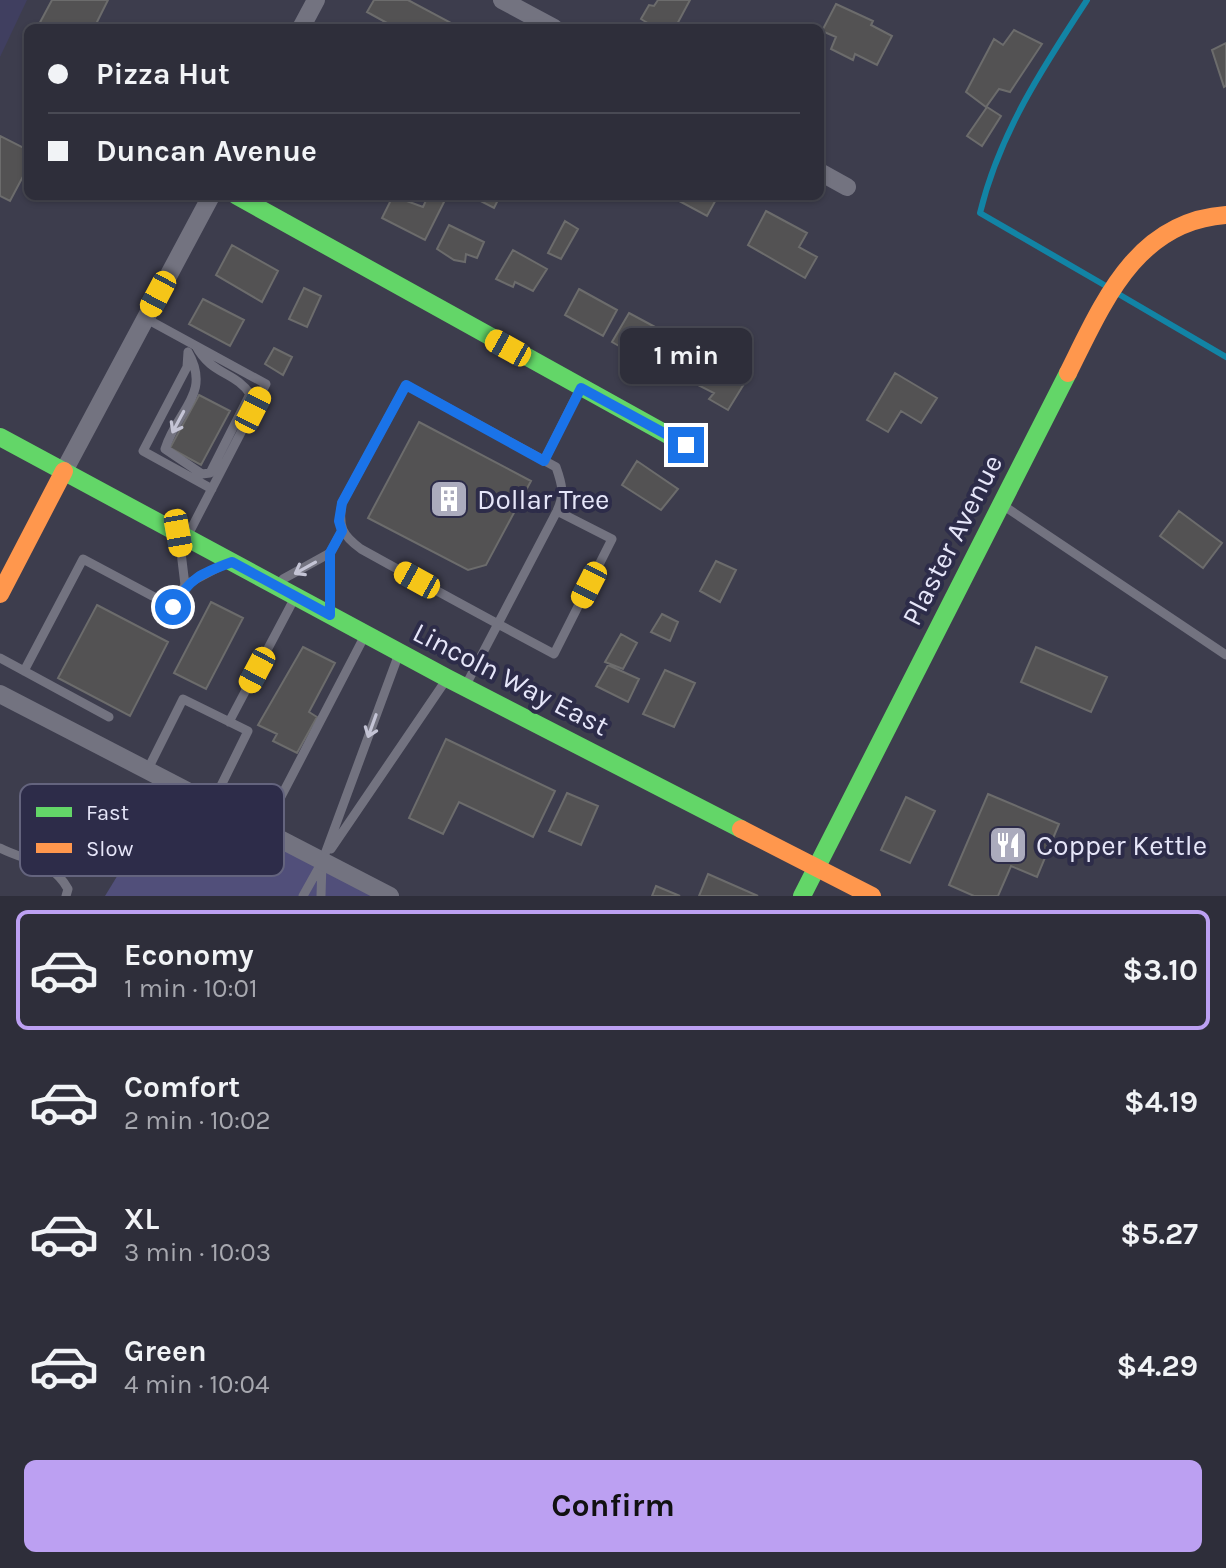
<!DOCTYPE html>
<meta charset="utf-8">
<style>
body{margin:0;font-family:Karla,sans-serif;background:#3a3a45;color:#f1f3f6;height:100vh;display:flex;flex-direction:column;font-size:30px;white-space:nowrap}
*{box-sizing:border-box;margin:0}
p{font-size:26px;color:#a7a8af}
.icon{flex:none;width:44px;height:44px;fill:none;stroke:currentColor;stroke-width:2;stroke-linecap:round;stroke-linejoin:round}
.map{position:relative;height:896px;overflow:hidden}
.sheet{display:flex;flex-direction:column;background:#2e2e3a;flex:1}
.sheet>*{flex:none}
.hud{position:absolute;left:24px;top:24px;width:800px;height:176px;border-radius:12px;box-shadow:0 2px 6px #0004,0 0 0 2px #494a54;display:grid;align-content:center;height:176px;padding:0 24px;background:#2e2e3a}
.end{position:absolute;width:36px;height:36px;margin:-18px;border:10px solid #1a73e8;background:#fff;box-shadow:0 0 0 4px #fff}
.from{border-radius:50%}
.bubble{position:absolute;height:56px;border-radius:12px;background:#2e2e3a;box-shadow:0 2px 6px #0004,0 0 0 2px #494a54;font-size:26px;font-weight:700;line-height:56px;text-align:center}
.car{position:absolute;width:24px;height:48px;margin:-24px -12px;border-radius:10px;box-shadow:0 0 6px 2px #0007;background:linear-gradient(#f5c518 24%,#345 0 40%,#f5c518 0 76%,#345 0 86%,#f5c518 0)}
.hud b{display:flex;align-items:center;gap:28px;height:76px;font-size:30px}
.hud b+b{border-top:2px solid #494a54}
.hud i{width:20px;height:20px;background:#f1f3f6}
ul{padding:14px 0 0;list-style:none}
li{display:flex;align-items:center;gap:24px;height:120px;margin:0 16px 12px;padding:0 8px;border:4px solid transparent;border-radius:12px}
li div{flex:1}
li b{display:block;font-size:30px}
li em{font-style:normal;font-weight:700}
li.on{border-color:#bca0f2}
li>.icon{width:72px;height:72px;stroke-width:1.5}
.button{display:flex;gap:16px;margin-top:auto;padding:16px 24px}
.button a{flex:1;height:92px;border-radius:12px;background:#bca0f2;color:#111;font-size:32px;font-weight:700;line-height:92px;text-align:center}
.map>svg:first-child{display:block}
.built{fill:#403f60}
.green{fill:#514f7a}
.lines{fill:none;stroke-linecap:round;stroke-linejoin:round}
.stream{stroke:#1284a5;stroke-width:6}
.building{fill:#535253;stroke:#6c6c6c;stroke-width:2}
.lane{stroke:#737380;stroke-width:9}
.street{stroke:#737380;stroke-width:18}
.fast{stroke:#63d668;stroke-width:18}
.slow{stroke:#ff974d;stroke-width:18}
.oneway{stroke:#c4c4d5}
.route{stroke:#1a73e8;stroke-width:10}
.labels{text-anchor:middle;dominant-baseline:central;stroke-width:8;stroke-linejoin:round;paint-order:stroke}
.poi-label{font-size:28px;fill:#e6e6f9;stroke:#2d2c49;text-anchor:start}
.street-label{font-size:28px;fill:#e6e6f9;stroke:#2d2c49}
.key{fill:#2d2c49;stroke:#64647e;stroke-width:2}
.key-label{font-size:22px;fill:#e6e6f9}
</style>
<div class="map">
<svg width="1226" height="896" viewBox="0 0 1226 896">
<rect width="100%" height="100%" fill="#3d3d4d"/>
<!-- built -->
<path class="built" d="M0,0h27l-27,57z"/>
<!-- green -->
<path class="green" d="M171,788l201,108h-267z"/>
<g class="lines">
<!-- stream -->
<path class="stream" d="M1087,0c-44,67 -88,134 -107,213l126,73
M1115,292l111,65"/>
</g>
<!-- building -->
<path class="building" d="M52,0h56l-14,28h-57z
M374,0h34l47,25 -2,3h-57l-29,-16z
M658,0h32l-15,28h-19l-15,-9 8,-14 5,1z
M836,4l37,17 -2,4 21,11 -15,29 -22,-11 -2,6 -22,-11 5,-12 -14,-6z
M1014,30l28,14 -32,48 -11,-3 -13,18 -20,-15 28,-53 9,6z
M1226,43v43l-2,1 -12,-37z
M987,107l14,9 -19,30 -15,-10z
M0,136l28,14v17l-18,34 -10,-5z
M393,196l30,11 5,-11h19l-22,44 -43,-22z
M471,196h29l-6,12z
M670,196h48l-11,20z
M766,211l41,22 -8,14 18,10 -12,21 -57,-33z
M565,221l13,8 -17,30 -13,-6z
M449,225l35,17 -7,16 -11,-4 -1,8 -11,-2 -17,-11z
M232,245l46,26 -16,31 -46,-27z
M513,250l34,19 -14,22 -18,-9 -2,5 -17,-8z
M304,288l17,8 -14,31 -18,-8z
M579,289l38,21 -14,26 -38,-21z
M203,299l41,21 -14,26 -41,-22z
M629,313l28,15 -15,31 -30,-17z
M274,348l18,9 -9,18 -18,-11z
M709,354l38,25 -19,31 -19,-11 5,-6 -24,-12z
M895,373l42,25 -16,25 -20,-12 -13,21 -21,-12z
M199,395l31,16 -29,54 -31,-17z
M419,422l112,59 -45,84 -18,5 -100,-52z
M637,461l41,28 -17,21 -39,-25z
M1179,511l43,32 -19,25 -43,-32z
M716,561l20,9 -16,32 -20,-11z
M211,602l32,16 -37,71 -32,-16z
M97,605l71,37 -38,74 -72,-38z
M662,614l16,8 -8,19 -19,-9z
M621,634l16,9 -14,26 -18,-7z
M303,647l32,16 -26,49 8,5 -20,36 -24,-12 4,-7 -19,-9z
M1036,647l71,30 -16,35 -70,-30z
M608,665l31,14 -11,23 -32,-16z
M665,670l30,13 -21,44 -31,-13z
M446,739l109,52 -22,46 -74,-35 -16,32 -34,-16z
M567,793l31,13 -17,39 -32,-14z
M988,794l71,30 -22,53 -26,-11 -13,30h-24l-25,-11z
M906,797l29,14 -25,52 -29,-13z
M708,874l50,22h-59z
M656,886l24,10h-28z"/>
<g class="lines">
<!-- lane -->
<path class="lane" d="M145,318l121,66 -76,147
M188,352c24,42 -11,58 -23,97l37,25 8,-1 40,-79c-14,-22 -39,-19 -54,-48
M188,352l-1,15 -44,84 69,38
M544,461l36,-72
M1004,506l222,149
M180,544l5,41 34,-18
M330,553l12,-22
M283,579l47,-26v55
M0,658l109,59
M24,671l59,-112 90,48 12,-22
M467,683l90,-172c8,-17 5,-27 -1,-44l-150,-82 -64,118c-4,24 0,32 19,46 65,36 129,71 193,105l58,-115 -55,-28
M229,722l63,-119
M147,771l36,-72 65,32 -36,73
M272,814l90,-173
M0,848c27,14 52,12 68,41l-2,7
M331,849l113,-166
M322,862l75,-203
M303,896l19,-34 -1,34"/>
<!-- street -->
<path class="street" d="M502,0l52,28
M301,28l15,-28
M820,172l27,15
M64,471l147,-275
M0,694l390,202"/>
<!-- fast -->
<path class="fast" d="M237,196l449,249
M0,437l447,241 294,151
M802,896l266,-523"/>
<!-- slow -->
<path class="slow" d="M1068,373c35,-70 68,-152 158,-158
M0,594l64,-123
M741,829l131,67"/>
</g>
<!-- one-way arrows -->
<defs><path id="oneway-shaft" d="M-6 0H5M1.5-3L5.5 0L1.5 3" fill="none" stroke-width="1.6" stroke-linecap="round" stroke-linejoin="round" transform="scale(2)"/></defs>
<g class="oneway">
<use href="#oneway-shaft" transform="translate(178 422) rotate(118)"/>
<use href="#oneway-shaft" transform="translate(305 568) rotate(151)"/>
<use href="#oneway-shaft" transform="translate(372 726) rotate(110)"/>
</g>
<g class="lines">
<!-- route -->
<path class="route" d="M173,607c16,-29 29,-34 59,-45l98,53v-62l12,-22 -3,-10 3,-18 64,-118 138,76 37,-73 105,57"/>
</g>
<!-- icons -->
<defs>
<symbol id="building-square" viewBox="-11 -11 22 22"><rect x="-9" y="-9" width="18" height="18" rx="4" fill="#ababbd" stroke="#2d2c49"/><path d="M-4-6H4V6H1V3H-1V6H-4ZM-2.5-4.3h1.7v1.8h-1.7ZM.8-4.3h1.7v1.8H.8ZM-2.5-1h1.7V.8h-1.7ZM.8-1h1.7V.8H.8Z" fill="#fff"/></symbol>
<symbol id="restaurant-square" viewBox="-11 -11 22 22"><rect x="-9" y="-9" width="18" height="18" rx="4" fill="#ababbd" stroke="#2d2c49"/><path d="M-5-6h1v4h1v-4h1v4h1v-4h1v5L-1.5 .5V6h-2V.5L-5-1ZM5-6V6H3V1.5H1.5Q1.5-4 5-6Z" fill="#fff"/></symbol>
</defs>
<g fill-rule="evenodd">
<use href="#building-square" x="427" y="477" width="44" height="44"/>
<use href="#restaurant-square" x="986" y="823" width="44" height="44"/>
</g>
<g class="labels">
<!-- poi labels -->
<g class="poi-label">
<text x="477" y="499">Dollar Tree</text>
<text x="1036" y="845">Copper Kettle</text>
</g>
<!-- street labels -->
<g class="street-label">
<text transform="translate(952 540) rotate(-63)">Plaster Avenue</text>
<text transform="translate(511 679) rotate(27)">Lincoln Way East</text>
</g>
</g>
<!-- legend -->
<rect x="20" y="784" width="264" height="92" rx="12" class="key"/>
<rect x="36" y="807" width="36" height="10" fill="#63d668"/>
<rect x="36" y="843" width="36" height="10" fill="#ff974d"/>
<g class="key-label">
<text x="86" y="820">Fast</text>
<text x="86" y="856">Slow</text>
</g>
</svg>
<i class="end from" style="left:173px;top:607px"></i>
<i class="end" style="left:686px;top:445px"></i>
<div class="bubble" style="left:620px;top:328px;width:132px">1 min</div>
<i class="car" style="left:158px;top:294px;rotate:208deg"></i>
<i class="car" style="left:508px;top:348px;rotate:299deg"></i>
<i class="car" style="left:253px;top:410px;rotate:27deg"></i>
<i class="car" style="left:178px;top:533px;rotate:170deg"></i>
<i class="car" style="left:417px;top:580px;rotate:299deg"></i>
<i class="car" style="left:589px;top:585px;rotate:207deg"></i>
<i class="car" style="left:257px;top:670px;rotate:208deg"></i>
<div class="hud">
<b><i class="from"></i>Pizza Hut</b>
<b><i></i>Duncan Avenue</b>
</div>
</div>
<section class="sheet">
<ul>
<li class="on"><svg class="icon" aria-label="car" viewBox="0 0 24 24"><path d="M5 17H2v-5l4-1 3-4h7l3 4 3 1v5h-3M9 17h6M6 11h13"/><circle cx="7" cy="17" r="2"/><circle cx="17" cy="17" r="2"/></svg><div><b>Economy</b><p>1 min · 10:01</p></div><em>$3.10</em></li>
<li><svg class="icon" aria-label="car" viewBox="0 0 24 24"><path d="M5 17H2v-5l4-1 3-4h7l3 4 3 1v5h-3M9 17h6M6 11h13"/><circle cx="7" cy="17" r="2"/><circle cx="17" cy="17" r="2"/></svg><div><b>Comfort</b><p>2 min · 10:02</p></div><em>$4.19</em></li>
<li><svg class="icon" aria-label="car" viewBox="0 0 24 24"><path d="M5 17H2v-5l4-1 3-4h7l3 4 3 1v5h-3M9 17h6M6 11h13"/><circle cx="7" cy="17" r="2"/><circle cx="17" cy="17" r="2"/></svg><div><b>XL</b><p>3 min · 10:03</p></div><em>$5.27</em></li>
<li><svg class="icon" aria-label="car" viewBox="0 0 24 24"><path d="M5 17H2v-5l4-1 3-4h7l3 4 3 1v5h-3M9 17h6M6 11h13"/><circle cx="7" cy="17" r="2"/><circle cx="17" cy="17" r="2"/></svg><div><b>Green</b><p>4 min · 10:04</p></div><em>$4.29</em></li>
</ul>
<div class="button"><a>Confirm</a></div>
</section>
